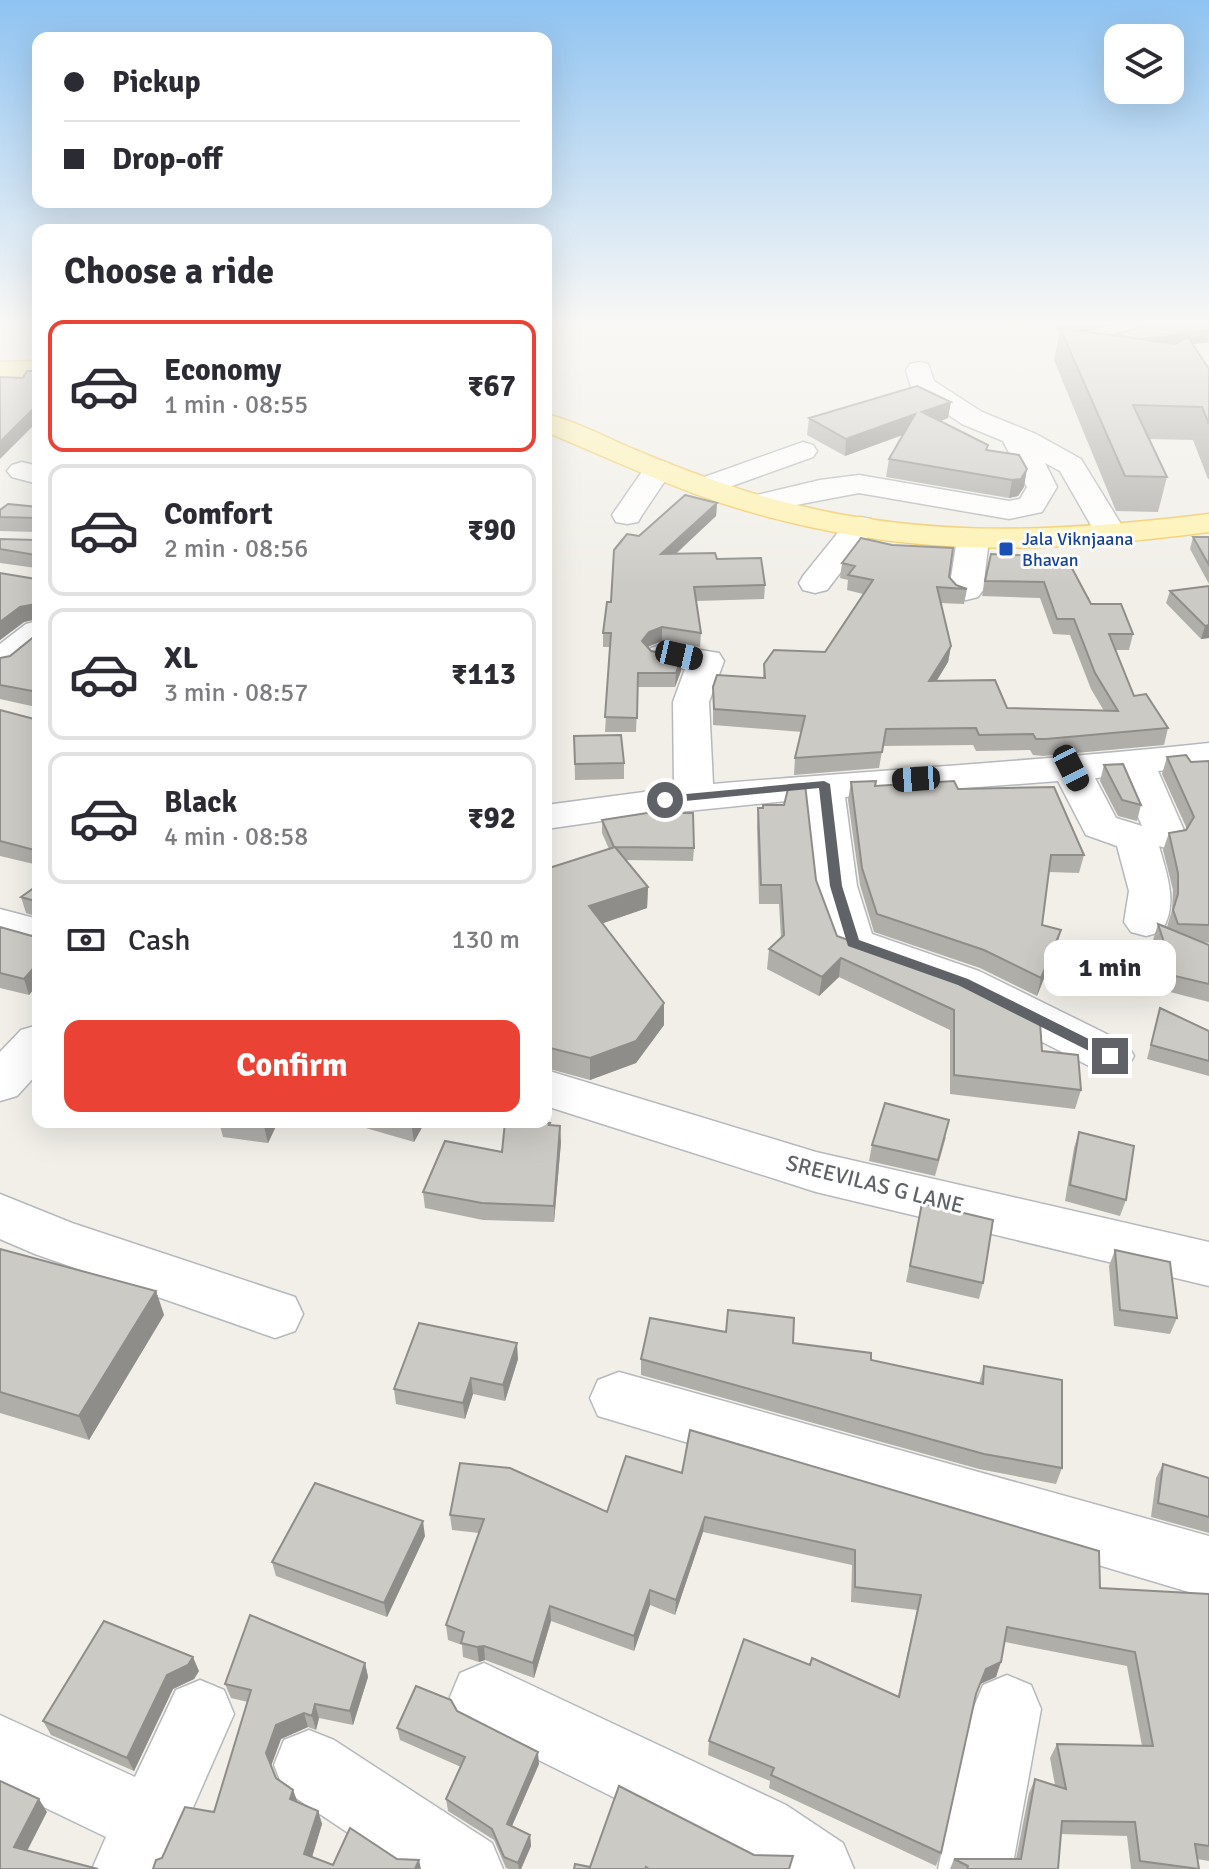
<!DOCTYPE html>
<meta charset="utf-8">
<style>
body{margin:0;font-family:Signika,sans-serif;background:#f7f7f7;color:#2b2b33;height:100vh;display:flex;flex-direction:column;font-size:30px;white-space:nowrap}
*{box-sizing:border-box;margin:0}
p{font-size:26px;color:#7c7c81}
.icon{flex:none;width:44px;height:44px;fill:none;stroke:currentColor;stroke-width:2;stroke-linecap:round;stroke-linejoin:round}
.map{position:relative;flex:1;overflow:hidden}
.side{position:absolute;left:32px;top:224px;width:520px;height:904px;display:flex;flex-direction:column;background:#fff;border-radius:16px;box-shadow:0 8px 32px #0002}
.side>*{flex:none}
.guide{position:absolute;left:32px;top:32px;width:520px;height:176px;border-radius:16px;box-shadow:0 8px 32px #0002;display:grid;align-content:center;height:176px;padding:0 32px;background:#fff}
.controls{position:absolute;left:1104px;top:24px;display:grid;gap:16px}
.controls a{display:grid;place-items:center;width:80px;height:80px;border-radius:16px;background:#fff;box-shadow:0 8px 32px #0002;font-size:40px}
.end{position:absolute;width:36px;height:36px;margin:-18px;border:10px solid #5f6368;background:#fff;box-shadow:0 0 0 4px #fff}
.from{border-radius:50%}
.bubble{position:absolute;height:56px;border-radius:16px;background:#fff;box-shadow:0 8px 32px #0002;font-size:26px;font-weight:700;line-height:56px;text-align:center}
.car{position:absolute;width:24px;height:48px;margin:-24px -12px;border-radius:10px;box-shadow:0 0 6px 2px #0007;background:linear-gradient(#222 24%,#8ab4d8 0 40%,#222 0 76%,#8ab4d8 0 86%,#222 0)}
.guide b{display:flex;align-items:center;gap:28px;height:76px;font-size:30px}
.guide b+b{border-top:2px solid #e1e1e2}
.guide i{width:20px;height:20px;background:#2b2b33}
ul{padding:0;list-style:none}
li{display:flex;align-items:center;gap:24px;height:132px;margin:0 16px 12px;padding:0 16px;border:4px solid #e1e1e2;border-radius:16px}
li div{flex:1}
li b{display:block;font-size:30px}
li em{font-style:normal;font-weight:700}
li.selected{border-color:#ea4335}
li>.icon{width:72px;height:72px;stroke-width:1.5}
h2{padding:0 32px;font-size:36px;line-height:96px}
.pay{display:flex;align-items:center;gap:20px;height:88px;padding:0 32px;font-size:30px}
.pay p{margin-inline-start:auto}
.action{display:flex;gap:16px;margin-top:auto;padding:16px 32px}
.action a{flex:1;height:92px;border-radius:16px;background:#ea4335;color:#fff;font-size:32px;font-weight:700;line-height:92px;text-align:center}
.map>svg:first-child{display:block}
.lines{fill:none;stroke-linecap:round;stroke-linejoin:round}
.minor-casing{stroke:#b5b8bc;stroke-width:3}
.major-casing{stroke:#f2c960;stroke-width:3}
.minor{fill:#fff;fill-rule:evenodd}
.major{fill:#fff2af;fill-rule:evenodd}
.wall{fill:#afaea9}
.shaded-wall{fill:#8f8d8a}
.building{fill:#cccac5;stroke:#8f8d8a;stroke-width:2}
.route{fill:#5f6368}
.transit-dot{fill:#1a4fb4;stroke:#fff;stroke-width:3}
.labels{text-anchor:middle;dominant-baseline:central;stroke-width:6;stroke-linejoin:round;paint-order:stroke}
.far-transit-label{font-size:18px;fill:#164399;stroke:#fff;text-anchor:start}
.street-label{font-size:22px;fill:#5f6368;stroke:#fff}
</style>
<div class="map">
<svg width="1209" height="1869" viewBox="0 0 1209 1869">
<rect width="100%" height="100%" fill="#f1efe8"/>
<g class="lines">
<defs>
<path id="minor" d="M919,362l9,2 6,17 48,31 54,22 45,25 46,75 -5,7 -11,2 -11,-2 -40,-70 -15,-8 12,24 -15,25 -33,7 -150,-26 -100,19 -11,-3 -4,-6 4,-6 72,-17 39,-5 150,26 11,-2 7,-12 -24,-46 -41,-17 -50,-34 -6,-20 4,-6z
M803,442l10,3 4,6 -4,6 -109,39 -11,-3 -4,-6 4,-6z
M658,460l10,3 5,6 -31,46 -4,7 -11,2 -11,-2 -4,-7 36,-52z
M22,462l16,4v18l-26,-7 -5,-6 5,-6z
M860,517l11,2 5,7 -5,7 -44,57 -12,3 -12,-3 -4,-7 4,-7 46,-57z
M973,530l11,2 5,7 -6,51 -5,7 -12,3 -12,-3 -5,-7 8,-51 5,-7z
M38,621v27l-25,21 -13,3v-28l26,-20z
M663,644l56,9 5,8 -15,41 4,82c165,-14 331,-23 496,-41v22l-51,6 28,64 -6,9 -14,4 -7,-2c8,29 20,59 2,86l-15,4 -15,-4 -7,-10 5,-31 -12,-45 -31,-11 -28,-54 -213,16 12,89 15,48 107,37 148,73 7,12 -7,12 -17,5 -17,-5 -146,-75 -110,-39c-27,-44 -26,-105 -31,-155l-177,18 -83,12v-24l128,-17 -1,-86 12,-33 -34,-7 -6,-7 6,-7zM1121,776l21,50 -26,-8 -21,-40z
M0,909l38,10v30l-38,-11z
M38,1025v48l-21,23 -17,5v-49l21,-22z
M546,1070l270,82 393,90v44l-393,-94 -270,-86z
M0,1194l72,29 223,74 8,17 -8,17 -20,7 -240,-84 -35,-15z
M619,1372l590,164v62l-611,-182 -8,-18 8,-18z
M484,1663l302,142 57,38 11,26h-101l-19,-12 -274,-136 -10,-24 10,-24z
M1007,1675l24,10 10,24 -29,160h-74l35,-160 10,-24z
M200,1680l24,10 10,24 -68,155h-74l14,-32 -106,-51v-71l135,62 41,-87z
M309,1730l25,10 158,103 11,26h-101l-118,-79 -10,-25 10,-25z"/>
<path id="major" d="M38,361v16l-38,1v-16z
M546,414c29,7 57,22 85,34 37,16 75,30 114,43 159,49 301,43 464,23v18c-176,23 -316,26 -488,-29 -60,-20 -117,-47 -175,-71z"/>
</defs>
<!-- minor casing -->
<use href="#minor" class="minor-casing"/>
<!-- major casing -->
<use href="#major" class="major-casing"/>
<!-- minor -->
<use href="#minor" class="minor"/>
<!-- major -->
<use href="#major" class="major"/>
</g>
<!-- wall -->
<path class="wall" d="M1048,325h63l-22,7 24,3 96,-10v17l-17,2 17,25v110h-1l-15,-39 -44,-1 18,38 -9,35 -42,-1 -62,-151 6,-28z
M38,371v50l-15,-43z
M809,418h139l-8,3 47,29 37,37 -6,9 -9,2 -123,-21 3,-18 14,-24 -58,21 -38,-21z
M717,503l-1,13 -40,38 41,5 48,26 -1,14 -68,2 5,32 -1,14 -38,-6 -14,6 3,4 31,6 -1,14 -6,16h-37l-2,45h-31l5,-85h-7v-14l36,-97z
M38,507v198l-2,2 -36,-8v-41l10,-2 26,-21v-16l-12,3 -24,18v-67l36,6v-11l-36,-5v-14l36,-9v-8l-36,-1v-21z
M1193,537h16v47l-19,-35z
M991,554l100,50 42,30 -4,16h-14l19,46 34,32 -4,17 -121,11 -10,-1 -3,-5 -54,1 -3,-6 -90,1 -4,22 -85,7 1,-17 7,-26 -89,-7v-38l50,-9 1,-14 61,-12 38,-58 -16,-4 1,-10 -8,-2 2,-15 107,14 7,8 11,4 -3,15 -24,-1 11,43 -3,16 -12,19 71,27 97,3 -13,-22 -21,-54 -17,-1 -13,-36 -58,-2z
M1209,586v52l-8,1 -35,-36 4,-12z
M0,710l38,10v145l-38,-9z
M574,736l50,27v16l-49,1z
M1167,757l24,5 18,-1v182l-6,-1 6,3v57l-39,-10 -17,-52 5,-16 9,3 5,-17 1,-20 -10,-40 6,-17 18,-4 -25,-55z
M1104,765l37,40 -4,16 -19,-5 -18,-35z
M851,782l24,4 83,3 126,66 -5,18 -30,-1 -7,53 19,5 -5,18 -19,48 -57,-28 -106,-36 -14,-47 -12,-85z
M758,808l58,72 21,56 205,115 39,39 -6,19 -125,-15v-64l-111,-53 -20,19 -52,-27 2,-20 12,-11 -2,-34h-20l-2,-77z
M602,820l92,28 -1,13 -68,-1 23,27 -1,21 -44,15 61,102 -28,38 -46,17 -44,-12v-199l63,-20 -7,-16z
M38,885v99l-9,11 -29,-7v-61l32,9 6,-5 -2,-6 -1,-9 -9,-3 -5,-16z
M1160,1008l49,23v45l-62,-17z
M219,1122h59l-10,21 -45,-6z
M345,1122h80l-11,20z
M550,1125l11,17 -7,80 -71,-2 -58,-12 -2,-16 79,-40z
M1079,1132l47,68 -6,16 -55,-15 9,-53z
M946,1137l-11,39 -66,-15 3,-16z
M922,1203l61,80 -4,16 -73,-17z
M0,1249l156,42 8,24 -75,125 -89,-27z
M1115,1250l62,68 -7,16 -56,-8 -5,-60z
M726,1332l67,11 186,40 5,-17 78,102 -6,16 -77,-15 -338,-94v-16z
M518,1359l-13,42 -32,-7 -8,25 -69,-15 -2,-15z
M1163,1464l46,14v55l-58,-16 5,-39z
M682,1473l418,115 109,6v267l-12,-2 2,10h-68l-4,-33 -67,-2 -2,35h-108l4,-10h62l13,-66 6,-14 20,6 -5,-27 7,-14 85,2 -15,-80 -122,-24 -9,35 -16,7 -5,12 -34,157 -5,13 -167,-78 1,-7 -62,-26 1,-14 101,-76 88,31 19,-86 -66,-8 1,-37 -149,-33 -28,83 -25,-10 -16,46 -83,-30 -17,57 -49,-18 -6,2 -16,-5 -1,-12 -14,-5 -2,-15 33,-92 -27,-3 -2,-15 157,-3z
M425,1536l-38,81 -111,-41 -4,-14z
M365,1663l3,14 -15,48 -34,-7 -3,12 -8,-3 -27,12 -10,27 5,12 17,12 4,12 21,9 4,13 -10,33 21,8 64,-6 24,10 -259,-11 52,-46 34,-110 -17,-4 -6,-14z
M199,1671l-5,8 -21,10 -39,82 -83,-36 -8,-14z
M457,1711l82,53 -27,62 18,9 1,11 -10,23h-12l-3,-1 -12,-28 -46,-29 -2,-12 15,-32 -61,-27 -3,-12z"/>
<!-- shaded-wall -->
<path class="shaded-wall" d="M1072,325h39l-42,13z
M1209,330v12l-107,14 2,-12z
M951,402l-3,16 -28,11 2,-17z
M34,408l4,13 -38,38v-17z
M915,414l-2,17 -68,25 1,-17z
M1027,469l-3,18 -6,9 -9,2 3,-18z
M717,503l-1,13 -55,51v-13z
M36,604l2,15 -14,3 -24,18v-18l20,-15z
M1209,625v13l-8,1 4,-13z
M662,627v14l-13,5 -7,9v-14l7,-9z
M951,646l-3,16 -21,35 2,-16z
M682,657l-1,14 -6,16 1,-14z
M38,684v21l-2,2 -4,-16z
M648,887l-1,21 -58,20v-22z
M1061,930l-5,18 -19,48 4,-18z
M841,958l-2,19 -20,19 3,-19z
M38,963v21l-9,11 -5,-16z
M664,1003v22l-28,38 -46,17v-22z
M263,1122h15l-10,21z
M411,1122h14l-11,20z
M560,1126l1,16 -7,80v-16z
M156,1291l8,24 -75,125 -10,-24z
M517,1343l1,16 -13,42 -2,-16z
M471,1378l2,16 -8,25 -2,-16z
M705,1517l-2,15 -28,83 1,-15z
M423,1521l2,15 -38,81 -3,-14z
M650,1590v15l-16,46v-15z
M550,1606l1,15 -17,57 -1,-15z
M484,1646l1,14 -6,2 -2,-15z
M193,1657l6,14 -5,8 -21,10 -39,82 -7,-13 40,-83z
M1001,1662l-5,15 -16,7 6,-15z
M365,1663l3,14 -15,48 -3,-14z
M315,1704l4,14 -3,12 -4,-14z
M304,1713l4,14 -27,12 -10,27 -5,-13 10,-28z
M538,1752l1,12 -31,71 -1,-11z
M293,1790l5,13 -8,-4z
M39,1799l8,13 -24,47 -9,-12z
M318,1811l4,13 -13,43 -5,-13z
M530,1835l1,11 -10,23h-2l-1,-6z
M419,1860l2,9h-6z"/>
<!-- building -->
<path class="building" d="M1147,325h62v5l-68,9 -28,-4z
M1060,328l115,16 13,-7 21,32v55l-7,-17 -69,-2 34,72 -42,-1z
M27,371h11v37h-4l-34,34v-65l23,1z
M917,386l34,16 -29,10 66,33 -2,5 33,5 8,14 -6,10 -9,1 -123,-21 26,-45 -69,25 -37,-21z
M685,495l32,8 -56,51 54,-1 2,6 44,-1 4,27 -71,2 7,46 -39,-6 -13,5 -7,9 9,10 31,6 -6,16h-38l-1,45 -32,-1 6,-84h-8l4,-31h4l3,-52 13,-16 12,2z
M8,504l30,3v177l-6,7 -32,-6v-27l10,-2 26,-21v-31l-16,3 -20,15v-49l36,6v-24l-36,-6v-10l36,1v-22l-36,-1v-7z
M1193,537h16v28z
M861,538l31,7 61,3 -4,29 7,8 11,4 -30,-2 14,59 -22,35 66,-1 12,28 111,3 -23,-38 -21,-54h-17l-13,-37 -59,-1 6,-27 75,3 25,47h30l12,30h-24l25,62 12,-2 22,34 -122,11h-10l-3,-5 -54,1 -3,-7 -90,1 -4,23 -87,6 10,-42 -91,-7 -1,-22 4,-12 48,3 -1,-14 10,-14 51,2 48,-72 -25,-5 7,-9 -13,-3z
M1209,586v39l-4,1 -35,-35z
M0,710l38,10v131l-38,-10z
M621,735l3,28 -49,1 -1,-28z
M1186,755l5,7 18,-1v164l-31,-1 -5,-14 5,-16v-21l-9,-40 17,-3 8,-13 -27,-60z
M1123,764l18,41 -19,-5 -18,-35z
M876,781l-1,5 79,-5 4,8 96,-2 30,68h-33l-9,70 19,5 -20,48 -57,-28 -107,-36 -15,-46 -11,-86z
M805,784l11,96 21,56 113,41 90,45 2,29 36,4 3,35 -127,-15v-65l-113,-52 -19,19 -53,-28 15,-14 -3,-50h-20l-3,-77h5v-3h21l5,-20z
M647,813h46l1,35 -80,-1 -12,-27z
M615,847l33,40 -59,19 75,97 -28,38 -46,17 -44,-11v-178z
M38,885v38l-2,2 -1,-24 -14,-4z
M1158,924l51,21v39l-34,-8z
M0,927l32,9 4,-6 2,1v32l-14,16 -24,-6z
M1160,1008l49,23v30l-58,-16z
M885,1103l64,17 -11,40 -66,-15z
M505,1122l45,1 -1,2 11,1 -6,80 -72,-3 -59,-11 22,-51 57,11z
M1079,1132l55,14 -8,54 -56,-15z
M922,1203l71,17 -10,63 -73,-17z
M0,1249l156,42 -77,125 -79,-24z
M1115,1250l55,12 7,56 -57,-8z
M728,1310l66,8 -1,25 78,10v7l112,24 1,-18 78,14v88l-78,-14 -343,-95 9,-41 76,14z
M419,1323l98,20 -14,42 -32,-7 -8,25 -69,-14z
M690,1430l409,121 1,37 109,6v252l-14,-2 4,25 -59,-8 -5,-39 -73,-1 -4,48h-91l1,-3 -14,-7h67l14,-80 31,10 -9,-45 96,2 -18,-94 -128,-25 -6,35 -15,7 -10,25 -35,159 -170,-78 3,-7 -65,-27 35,-102 66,26 2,-7 87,39 22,-102 -66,-8v-37l-150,-33 -29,83 -26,-10 -16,46 -84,-30 -17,57 -49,-17 -7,1 -16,-4 3,-11 -18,-7 38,-106 -34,-4 10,-52 50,5 97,44 19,-56 56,17z
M1163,1464l46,14v39l-51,-14z
M315,1483l108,38 -39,82 -112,-41z
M250,1615l115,48 -15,48 -35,-7 -3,12 -8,-3 -28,12 -10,28 10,25 17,12 -3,9 28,12 -14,43 29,11 17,-37 47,31 22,1 -4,9h-262l3,-9 6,-2 23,-51 29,5 37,-122 -26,-6z
M104,1621l89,36 -5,8 -21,10 -40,83 -84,-37z
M416,1686l35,14 6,11 81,41 -31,72 23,11 -12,28 -14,-6 -12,-28 -46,-30 19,-42 -68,-29z
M0,1781l39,18 -25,48 84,22h-98z
M619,1786l135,69 39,1 -4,13h-140l-3,-2 -1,2h-71l1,-5 15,3z"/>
<!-- sky -->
<linearGradient id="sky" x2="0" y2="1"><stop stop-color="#8fc3f1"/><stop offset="0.55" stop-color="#f9f8f5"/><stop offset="1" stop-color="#f9f8f5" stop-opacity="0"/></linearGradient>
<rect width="1209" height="587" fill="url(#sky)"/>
<!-- route -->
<path class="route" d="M824,781l6,3 12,102 17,54 109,39 147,73v7h-10l-147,-74 -110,-39 -18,-60 -11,-98 -154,15 -6,-3 6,-4z"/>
<!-- markers -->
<rect class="transit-dot" x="998" y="541" width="16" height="16" rx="4"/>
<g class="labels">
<!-- far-transit labels -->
<g class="far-transit-label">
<text x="1022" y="539">Jala Viknjaana<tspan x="1022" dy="21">Bhavan</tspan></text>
</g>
<!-- street labels -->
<g class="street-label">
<text transform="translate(875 1184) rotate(14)">SREEVILAS G LANE</text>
</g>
</g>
</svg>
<div class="controls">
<a><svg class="icon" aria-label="layers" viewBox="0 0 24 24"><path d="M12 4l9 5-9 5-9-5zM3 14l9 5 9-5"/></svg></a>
</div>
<i class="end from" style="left:665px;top:800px"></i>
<i class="end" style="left:1110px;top:1056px"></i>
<div class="bubble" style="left:1044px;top:940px;width:132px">1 min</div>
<i class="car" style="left:679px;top:655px;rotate:103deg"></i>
<i class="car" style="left:1071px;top:768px;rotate:153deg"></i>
<i class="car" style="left:916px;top:779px;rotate:266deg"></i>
<div class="guide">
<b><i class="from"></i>Pickup</b>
<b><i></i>Drop-off</b>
</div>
<section class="side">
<h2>Choose a ride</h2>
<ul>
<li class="selected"><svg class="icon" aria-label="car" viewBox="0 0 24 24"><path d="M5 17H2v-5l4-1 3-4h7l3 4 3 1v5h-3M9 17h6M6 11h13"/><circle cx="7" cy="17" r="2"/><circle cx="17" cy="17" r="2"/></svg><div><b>Economy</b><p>1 min · 08:55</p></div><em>₹67</em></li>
<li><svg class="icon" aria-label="car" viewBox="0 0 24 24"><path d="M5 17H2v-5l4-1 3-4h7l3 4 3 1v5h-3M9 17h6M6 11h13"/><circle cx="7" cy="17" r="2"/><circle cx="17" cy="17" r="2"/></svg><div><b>Comfort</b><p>2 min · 08:56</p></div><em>₹90</em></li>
<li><svg class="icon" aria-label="car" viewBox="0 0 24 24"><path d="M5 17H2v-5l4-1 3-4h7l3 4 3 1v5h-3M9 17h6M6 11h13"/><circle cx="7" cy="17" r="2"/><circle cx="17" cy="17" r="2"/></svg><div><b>XL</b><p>3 min · 08:57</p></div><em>₹113</em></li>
<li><svg class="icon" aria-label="car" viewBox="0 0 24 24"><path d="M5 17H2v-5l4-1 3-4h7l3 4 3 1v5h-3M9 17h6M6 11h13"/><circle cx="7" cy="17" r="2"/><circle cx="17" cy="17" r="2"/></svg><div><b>Black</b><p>4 min · 08:58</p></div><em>₹92</em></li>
</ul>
<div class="pay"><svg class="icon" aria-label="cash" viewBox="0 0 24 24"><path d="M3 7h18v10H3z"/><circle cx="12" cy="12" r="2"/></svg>Cash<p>130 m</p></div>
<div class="action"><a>Confirm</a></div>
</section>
</div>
